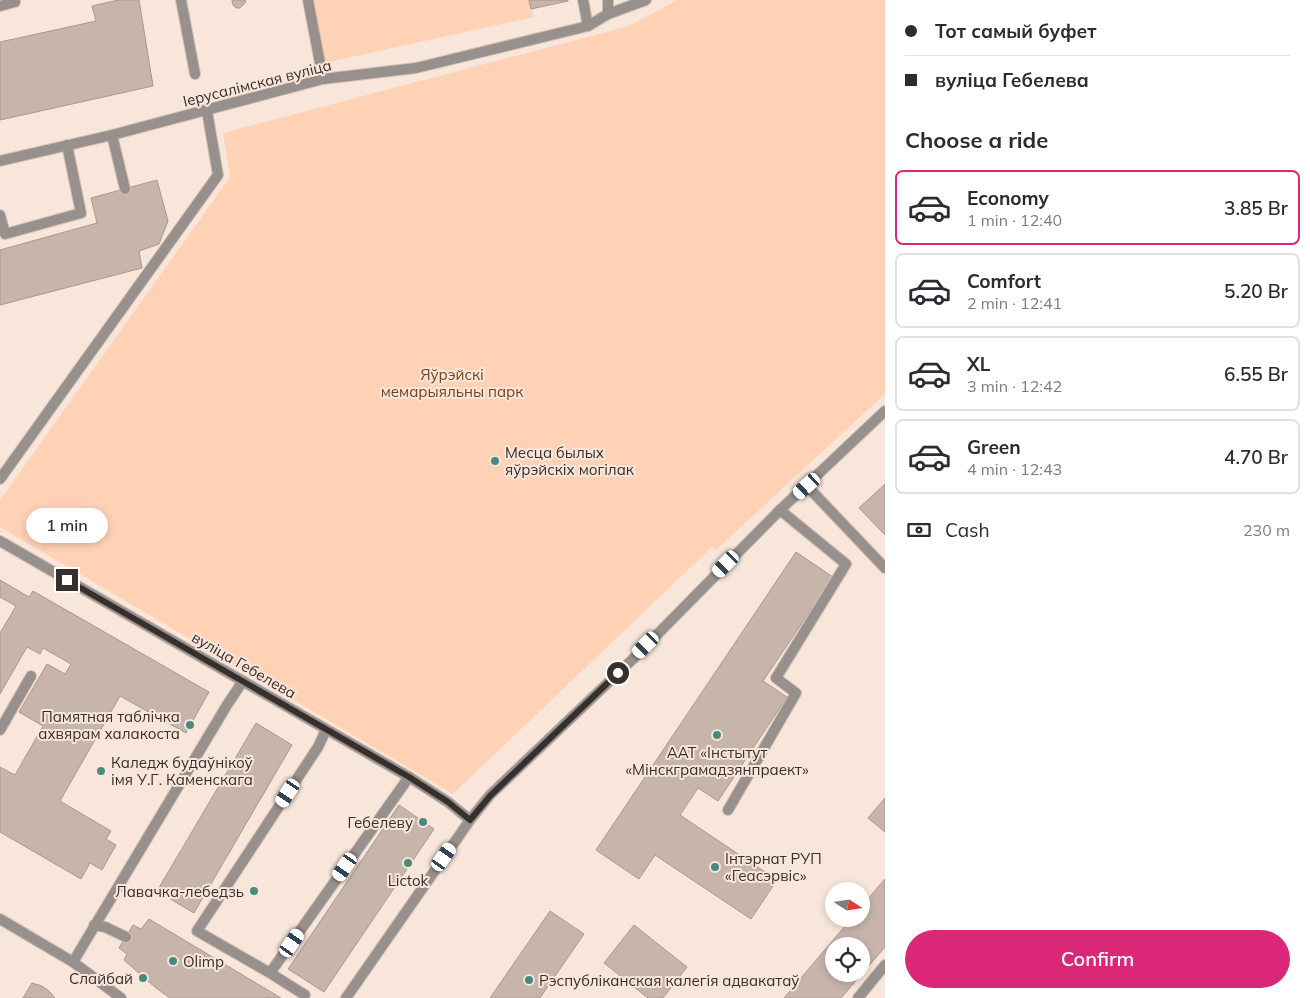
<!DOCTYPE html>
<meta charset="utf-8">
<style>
body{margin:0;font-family:Mulish,sans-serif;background:#f7f7f7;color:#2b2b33;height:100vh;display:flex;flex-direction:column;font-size:19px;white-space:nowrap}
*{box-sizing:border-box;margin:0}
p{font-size:16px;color:#7c7c81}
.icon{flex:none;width:28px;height:28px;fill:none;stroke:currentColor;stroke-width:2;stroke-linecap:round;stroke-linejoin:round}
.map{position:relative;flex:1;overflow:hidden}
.side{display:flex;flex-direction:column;background:#fff;width:425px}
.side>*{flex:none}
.banner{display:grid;align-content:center;height:110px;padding:0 20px;background:#fff}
.needle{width:32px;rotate:102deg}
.fabs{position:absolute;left:825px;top:882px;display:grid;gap:10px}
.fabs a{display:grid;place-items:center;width:45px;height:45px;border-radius:50%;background:#fff;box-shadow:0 2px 8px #0003;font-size:25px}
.end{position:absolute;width:22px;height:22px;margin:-11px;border:6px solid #362f2b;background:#fff;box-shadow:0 0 0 2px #fff}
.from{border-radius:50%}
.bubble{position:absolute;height:35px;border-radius:18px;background:#fff;box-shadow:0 2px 8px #0003;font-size:16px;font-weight:600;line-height:35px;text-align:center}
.car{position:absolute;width:15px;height:30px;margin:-15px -8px;border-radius:6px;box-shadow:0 0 4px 1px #0007;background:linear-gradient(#fff 24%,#345 0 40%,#fff 0 76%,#345 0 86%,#fff 0)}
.banner b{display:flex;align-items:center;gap:18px;height:48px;font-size:19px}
.banner b+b{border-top:1px solid #e1e1e2}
.banner i{width:12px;height:12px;background:#2b2b33}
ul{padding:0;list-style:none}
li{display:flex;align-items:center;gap:15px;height:75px;margin:0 10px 8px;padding:0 10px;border:2px solid #e1e1e2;border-radius:8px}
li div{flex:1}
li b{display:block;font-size:19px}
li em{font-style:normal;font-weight:600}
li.active{border-color:#db2777}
li>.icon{width:45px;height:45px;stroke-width:1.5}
h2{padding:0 20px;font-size:22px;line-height:60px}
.pay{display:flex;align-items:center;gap:12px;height:55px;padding:0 20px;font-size:19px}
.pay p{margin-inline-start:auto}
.cta{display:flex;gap:10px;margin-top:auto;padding:10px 20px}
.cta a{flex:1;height:58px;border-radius:30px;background:#db2777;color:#fff;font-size:20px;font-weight:600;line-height:58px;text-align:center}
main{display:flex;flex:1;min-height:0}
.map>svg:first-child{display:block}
.green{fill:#ffd2b6}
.building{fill:#c7b5ab;stroke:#aa988e;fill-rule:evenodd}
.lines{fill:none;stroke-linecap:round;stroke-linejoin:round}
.lane-casing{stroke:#d2c1b8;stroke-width:12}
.street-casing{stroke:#d2c1b8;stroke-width:12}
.lane{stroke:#98908c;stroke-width:10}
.street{stroke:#98908c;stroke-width:10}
.route{stroke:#362f2b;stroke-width:6}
.poi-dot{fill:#478b7e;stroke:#f9e6db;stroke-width:2}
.labels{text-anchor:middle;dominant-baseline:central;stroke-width:4;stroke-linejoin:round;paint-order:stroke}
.street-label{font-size:15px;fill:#362f2b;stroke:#f9e6db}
.park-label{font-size:15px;fill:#78411a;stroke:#f9e6db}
.poi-label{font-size:15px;fill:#362f2b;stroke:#f9e6db;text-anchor:start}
</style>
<main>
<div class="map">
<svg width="885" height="998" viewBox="0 0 885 998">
<rect width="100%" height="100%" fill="#f9e6db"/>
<!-- green -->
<path class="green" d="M314,0h215l5,17 -210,46z
M677,0h208v394l-169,156 -4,-3 -259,247 -453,-267v-27l230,-323 -7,-44 406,-107z"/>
<!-- building -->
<path class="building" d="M118,0h21l14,86 -153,34v-78l96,-21 -4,-15z
M232,0h13l1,2 -6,6h-4l-3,-3z
M529,0h39v1l-37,8z
M157,180l11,41 -9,23 -20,7 3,17 -142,37v-55l97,-27 -6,-25z
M885,484v51l-26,-27z
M796,552l37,25 -70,104 24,16 -69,104 -20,-13 -18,27 97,65 -26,39 -96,-64 -16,24 -43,-29z
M0,580l29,17 4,-6 176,101 -23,41 -66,-37 -60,105 51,30 -5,8 10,6 -14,25 -12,-7 -9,16 -81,-47v-65l15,8 28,-49 -24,-14 28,-48 18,10 6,-10 -28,-16 -3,6 -13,-7 -27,47v-61l16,-27 -16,-9z
M256,723l36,22 -98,168 -37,-22z
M885,798v34l-17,-14z
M399,805l35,24 -110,163 -36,-23z
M885,879v68l-44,51h-57l67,-79h10v-12zM834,946h27v28h-27z
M550,911l34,23 -44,64h-50z
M149,919l132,79h-111l-14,-10 -32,-28 3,-6 -8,-6 14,-23 8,4z
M634,925l53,42 -24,31h-15l-44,-35z
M32,983l10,3 7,5 6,7h-32z"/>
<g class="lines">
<defs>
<path id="lane" d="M181,0l14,74
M308,0l15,79
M583,0l5,26
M608,0v14l38,-14
M0,6l15,-4v-2
M112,135l13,54
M0,215l5,19 76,-21 -14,-68
M0,479l218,-304 -11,-64
M807,486l78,82
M0,730l31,-54
M728,810l68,-117 -20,-15 70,-114 -66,-54
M94,925l11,2 21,10
M73,962l154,-257 16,-24
M270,973l-73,-42 121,-184 8,-17
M305,995l-35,-22 139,-196
M858,998l27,-33"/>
<path id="street" d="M0,161l112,-26 211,-56 93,-11 172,-42 20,-12
M0,541l409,236 39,25 22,18
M0,919l73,43 48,36
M346,998l124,-178 20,-25 143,-136 147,-149 105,-99"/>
</defs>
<!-- lane casing -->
<use href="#lane" class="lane-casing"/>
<!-- street casing -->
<use href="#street" class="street-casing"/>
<!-- lane -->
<use href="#lane" class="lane"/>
<!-- street -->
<use href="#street" class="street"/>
</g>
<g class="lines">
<!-- route -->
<path class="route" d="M67,580l342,197 39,25 22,18 20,-24 128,-123"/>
</g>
<!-- markers -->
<g class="poi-dot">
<circle cx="495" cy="461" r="5"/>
<circle cx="190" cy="725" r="5"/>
<circle cx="717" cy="735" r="5"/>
<circle cx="101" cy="771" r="5"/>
<circle cx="423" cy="822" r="5"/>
<circle cx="408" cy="863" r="5"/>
<circle cx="715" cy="867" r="5"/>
<circle cx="254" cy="891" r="5"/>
<circle cx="173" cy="961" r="5"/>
<circle cx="143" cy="978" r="5"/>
<circle cx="529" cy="980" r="5"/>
</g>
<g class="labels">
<!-- street labels -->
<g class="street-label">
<text transform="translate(257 83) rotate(-14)">Іерусалімская вуліца</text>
<text transform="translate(244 665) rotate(30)">вуліца Гебелева</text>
</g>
<!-- park labels -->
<g class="park-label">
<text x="452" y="374">Яўрэйскі<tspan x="452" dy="17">мемарыяльны парк</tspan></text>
</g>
<!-- poi labels -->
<g class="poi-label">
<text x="505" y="452">Месца былых<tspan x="505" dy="17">яўрэйскіх могілак</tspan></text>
<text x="180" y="716" text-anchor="end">Памятная таблічка<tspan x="180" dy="17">ахвярам халакоста</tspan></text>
<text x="717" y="752" text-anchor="middle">ААТ «Інстытут<tspan x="717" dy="17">«Мінскграмадзянпраект»</tspan></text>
<text x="111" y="762">Каледж будаўнікоў<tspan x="111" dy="17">імя У.Г. Каменскага</tspan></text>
<text x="413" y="822" text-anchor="end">Гебелеву</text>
<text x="725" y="858">Інтэрнат РУП<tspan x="725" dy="17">«Геасэрвіс»</tspan></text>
<text x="408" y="880" text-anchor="middle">Lictok</text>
<text x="244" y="891" text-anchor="end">Лавачка-лебедзь</text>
<text x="183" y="961">Olimp</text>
<text x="133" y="978" text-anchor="end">Слайбай</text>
<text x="539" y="980">Рэспубліканская калегія адвакатаў</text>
</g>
</g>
</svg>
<div class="fabs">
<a><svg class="needle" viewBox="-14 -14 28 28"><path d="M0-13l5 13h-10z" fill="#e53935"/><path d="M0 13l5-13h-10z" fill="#7c7c81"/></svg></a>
<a><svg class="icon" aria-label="locate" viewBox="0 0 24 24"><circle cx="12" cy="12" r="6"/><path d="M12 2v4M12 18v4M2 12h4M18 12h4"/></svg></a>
</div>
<i class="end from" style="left:618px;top:673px"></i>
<i class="end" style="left:67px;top:580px"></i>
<div class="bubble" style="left:26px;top:508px;width:82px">1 min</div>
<i class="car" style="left:807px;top:486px;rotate:228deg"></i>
<i class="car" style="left:726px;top:564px;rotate:224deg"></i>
<i class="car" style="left:646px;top:645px;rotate:224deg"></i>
<i class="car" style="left:288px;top:793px;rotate:213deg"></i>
<i class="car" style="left:444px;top:857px;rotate:35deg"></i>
<i class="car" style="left:345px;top:867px;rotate:215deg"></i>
<i class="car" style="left:292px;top:943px;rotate:35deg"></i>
</div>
<section class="side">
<div class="banner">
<b><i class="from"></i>Тот самый буфет</b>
<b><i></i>вуліца Гебелева</b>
</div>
<h2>Choose a ride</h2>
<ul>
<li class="active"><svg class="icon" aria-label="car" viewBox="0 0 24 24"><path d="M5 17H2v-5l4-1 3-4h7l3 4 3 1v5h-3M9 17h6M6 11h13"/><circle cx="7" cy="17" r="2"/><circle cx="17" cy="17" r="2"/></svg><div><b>Economy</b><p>1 min · 12:40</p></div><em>3.85 Br</em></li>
<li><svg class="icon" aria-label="car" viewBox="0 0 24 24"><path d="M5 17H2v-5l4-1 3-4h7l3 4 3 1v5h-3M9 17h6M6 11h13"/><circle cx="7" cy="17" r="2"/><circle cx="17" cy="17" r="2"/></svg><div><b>Comfort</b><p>2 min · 12:41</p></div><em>5.20 Br</em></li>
<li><svg class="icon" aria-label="car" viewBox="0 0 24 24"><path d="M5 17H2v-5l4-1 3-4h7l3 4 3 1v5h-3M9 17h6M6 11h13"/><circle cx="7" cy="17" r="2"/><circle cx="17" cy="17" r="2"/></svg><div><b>XL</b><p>3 min · 12:42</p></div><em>6.55 Br</em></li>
<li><svg class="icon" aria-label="car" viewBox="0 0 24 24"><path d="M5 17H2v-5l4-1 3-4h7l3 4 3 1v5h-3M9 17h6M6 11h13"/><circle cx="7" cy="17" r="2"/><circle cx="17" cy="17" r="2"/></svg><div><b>Green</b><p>4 min · 12:43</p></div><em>4.70 Br</em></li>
</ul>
<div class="pay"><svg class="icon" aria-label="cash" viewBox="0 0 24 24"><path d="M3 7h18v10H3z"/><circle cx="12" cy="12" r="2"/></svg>Cash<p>230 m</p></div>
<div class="cta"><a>Confirm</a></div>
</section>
</main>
